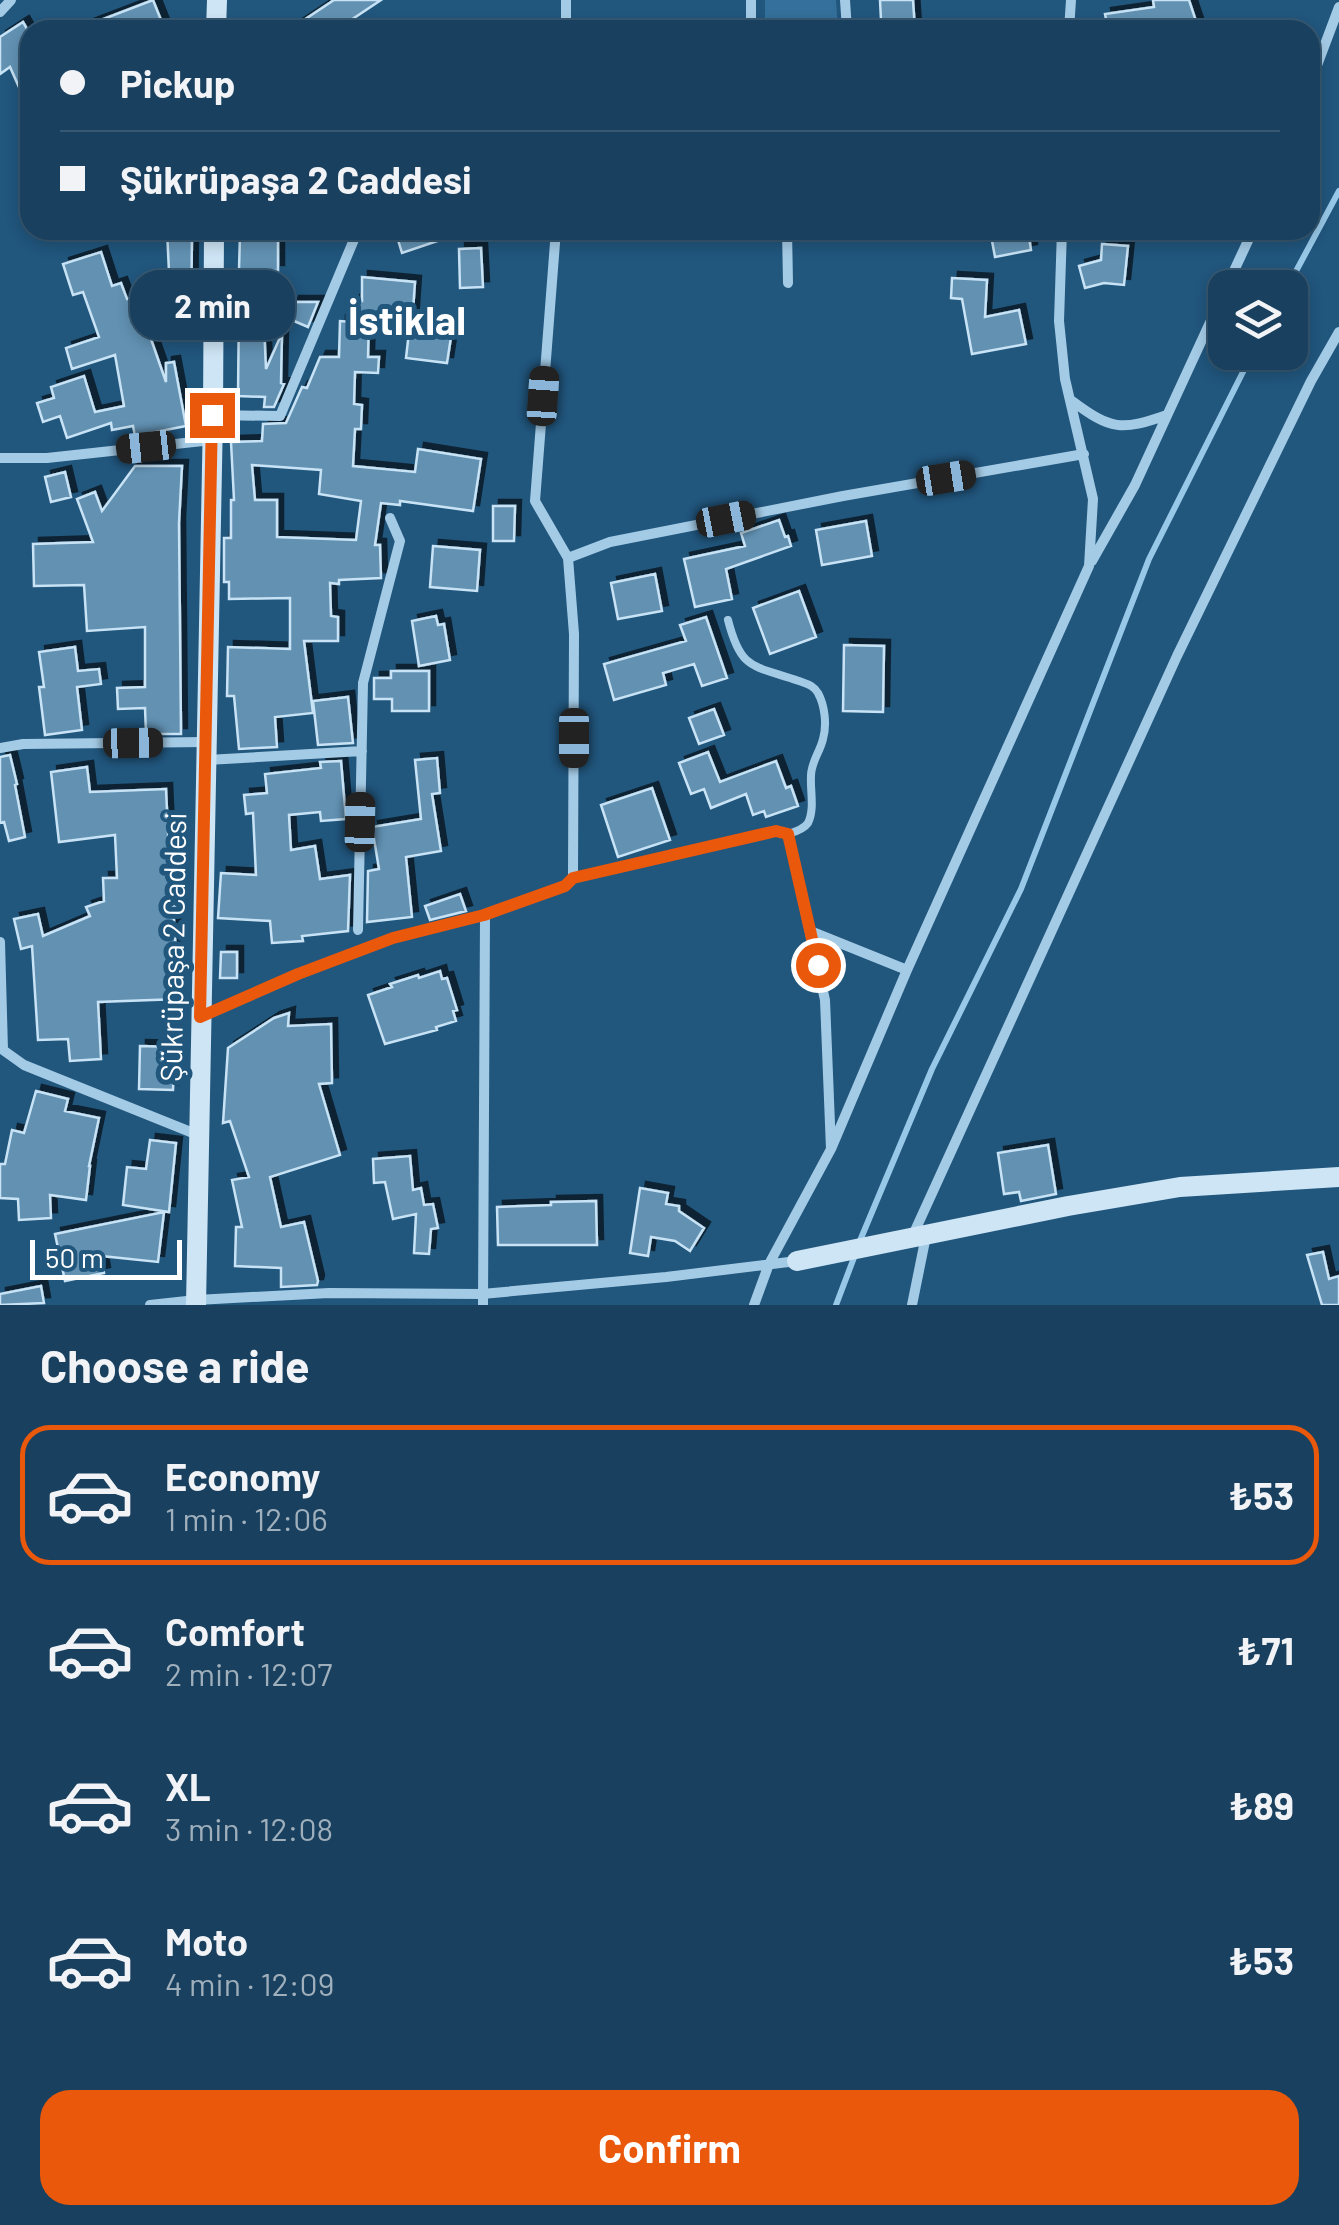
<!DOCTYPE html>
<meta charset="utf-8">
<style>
body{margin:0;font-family:Barlow,sans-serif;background:#264b67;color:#f1f3f6;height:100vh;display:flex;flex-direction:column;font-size:38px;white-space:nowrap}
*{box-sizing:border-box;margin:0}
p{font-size:32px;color:#9fafbc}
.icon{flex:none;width:55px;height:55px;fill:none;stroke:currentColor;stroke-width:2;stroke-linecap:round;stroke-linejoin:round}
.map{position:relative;height:1305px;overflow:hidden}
.sheet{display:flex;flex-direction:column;background:#19405e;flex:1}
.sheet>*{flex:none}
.top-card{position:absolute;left:20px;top:20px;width:1300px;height:220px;border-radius:30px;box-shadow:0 5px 15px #0003,0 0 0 2px #375973;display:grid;align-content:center;height:220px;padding:0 40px;background:#19405e}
.buttons{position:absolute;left:1208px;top:270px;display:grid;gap:20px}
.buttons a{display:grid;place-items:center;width:100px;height:100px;border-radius:20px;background:#19405e;box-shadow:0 5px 15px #0003,0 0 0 2px #375973;font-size:50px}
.scale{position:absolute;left:30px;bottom:25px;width:152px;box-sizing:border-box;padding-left:10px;border:5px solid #fff;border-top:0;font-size:28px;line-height:35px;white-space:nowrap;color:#fff;-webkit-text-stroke:8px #21567d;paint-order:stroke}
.end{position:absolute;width:45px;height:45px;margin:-22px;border:12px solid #ea580c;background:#fff;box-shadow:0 0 0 5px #fff}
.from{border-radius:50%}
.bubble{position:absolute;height:70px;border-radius:30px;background:#19405e;box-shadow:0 5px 15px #0003,0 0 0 2px #375973;font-size:32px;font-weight:700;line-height:70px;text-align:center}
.car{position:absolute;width:30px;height:60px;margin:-30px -15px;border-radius:12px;box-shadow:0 0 8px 2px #0007;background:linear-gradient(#222 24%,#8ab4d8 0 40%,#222 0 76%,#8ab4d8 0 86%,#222 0)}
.top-card b{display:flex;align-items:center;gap:35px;height:95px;font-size:38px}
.top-card b+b{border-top:2px solid #375973}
.top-card i{width:25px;height:25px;background:#f1f3f6}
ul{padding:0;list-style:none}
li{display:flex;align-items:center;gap:30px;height:140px;margin:0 20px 15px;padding:0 20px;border:5px solid transparent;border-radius:30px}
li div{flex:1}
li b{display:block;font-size:38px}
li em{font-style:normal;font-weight:700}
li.current{border-color:#ea580c}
li>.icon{width:90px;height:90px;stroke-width:1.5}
h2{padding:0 40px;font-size:45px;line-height:120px}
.button{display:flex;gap:20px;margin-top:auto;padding:20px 40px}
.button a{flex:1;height:115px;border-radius:30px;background:#ea580c;color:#fff;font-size:40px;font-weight:700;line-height:115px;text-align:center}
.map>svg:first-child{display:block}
.green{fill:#34709b}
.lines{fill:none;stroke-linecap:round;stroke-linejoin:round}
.stream{stroke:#98c8e8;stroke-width:6}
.building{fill:#6291b2;stroke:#c8e3f5;stroke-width:2.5;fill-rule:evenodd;filter:url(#shadow)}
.lane{stroke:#a4cbe6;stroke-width:8}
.street{stroke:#a4cbe6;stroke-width:10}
.secondary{stroke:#cee5f5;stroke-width:20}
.route{stroke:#ea580c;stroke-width:12}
.labels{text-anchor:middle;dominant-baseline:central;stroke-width:10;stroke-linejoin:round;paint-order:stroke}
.street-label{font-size:30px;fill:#fff;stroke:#21567d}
.district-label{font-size:40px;font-weight:bold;fill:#fff;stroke:#21567d}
</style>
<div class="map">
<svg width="1339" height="1305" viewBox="0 0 1339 1305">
<defs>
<filter id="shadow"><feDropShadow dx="6" dy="-6" stdDeviation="0" flood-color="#0009"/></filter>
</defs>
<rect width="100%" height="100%" fill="#21567d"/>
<!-- green -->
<path class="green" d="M765,0h71l2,30h-73z"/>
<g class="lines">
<!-- stream -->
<path class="stream" d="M1287,288l52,-97
M859,1243l73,-174 89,-180 128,-330 104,-207
M836,1305l19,-50"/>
</g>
<!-- building -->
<path class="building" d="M153,0l12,30h-88v-1z
M334,0h47l-45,30h-47z
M880,0h33l2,30h-30l-1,-10h-3z
M1153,0h36l10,30h-91l-3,-16 49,-7z
M23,22l7,12v78l-20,-45 -10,7v-37z
M167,230h25l-1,104 -25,-1v-40h4z
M395,230h66v3l-59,20z
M990,230h38l3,20 -36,7z
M240,234l38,1v36l-39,-1z
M1102,244l26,2 -4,39 -20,-2 -19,5 -6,-22 22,-6z
M481,248l2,39 -23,1 -1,-39z
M101,252l11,34 9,-3 6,16 9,-3 30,86v-19l8,-1 12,64 -51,10 -2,-10 -21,4 -1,-7 -44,15 -7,-22 -17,6 -6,-19 17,-5 -3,-11 33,-11 11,36 29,-6 -9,-51 -43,14 -6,-21 33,-11 -16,-45 -10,3 -10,-31z
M362,277l53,5 -3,43 -43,-4 -1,36h11l-1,16 -23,-1 -1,32 8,1 -1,24h-6l-2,37 62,6 3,-23 63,10 -8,52 -73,-10v4l-19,-2 -6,42h5l1,33 -42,2v4l-9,-1 1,33 7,1v24h-34l9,72 -38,4 2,30 -38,2 -5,-53h-7l1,-49 62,2v-51l-61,1v-17h-5v-44h7v-38h3l-3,-58 31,-1 1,-17 23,-1 16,-36 5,1 13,-31h19l1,-36 12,1 2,-21h8zM252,465l69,5 -2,24 42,7 -5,39 -79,-3v-37h-22z
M952,278l35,2 -2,37 34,-7 7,34 -54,10 -10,-55 -11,-1z
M293,302h25l-10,25 -21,-9z
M263,303l3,66 16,-36 -1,50 3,1 -10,23h-10l1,-10 -27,-1 1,-92z
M409,332l42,5 -4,26 -41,-5z
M135,466h47l-3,57 2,211h-35l-1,-26 -27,1 -1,-21 28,-1v-60l-58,4 -3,-46 -50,1 -1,-42 60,-2 -16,-43 18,-7 7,19z
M65,472l6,25 -20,5 -6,-25z
M493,506h22l-1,35h-21z
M779,520l6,17 3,-1 3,10 -65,23 6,30 -37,8 -11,-48 61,-13 -4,-13z
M866,521l6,35 -50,9 -6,-35z
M433,546l47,4 -3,41 -47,-4z
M655,574l7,37 -44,8 -7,-36z
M799,591l17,46 -46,17 -17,-46z
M436,616l2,9 6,-1 6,36 -31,6 -7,-45z
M706,617l21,61 -25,8 -8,-22 -31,9 3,12 -52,15 -10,-36 82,-23 -6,-16z
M844,645l40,1 -1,66 -40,-1z
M75,647l3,24 21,-2 2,15 -24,3 5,43 -37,5 -6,-48h5l-5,-35z
M391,671h38v40h-37v-12h-18v-21h17z
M348,697l5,46 -35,2 -5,-44z
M714,709l10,26 -25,9 -10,-26z
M708,752l12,30 56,-21 10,27 5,-2 7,20 -32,11 -2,-6 -11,4 -7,-21 -35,14 -7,-19 -13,5 -12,-31z
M10,755l7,29 -2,1 10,52 -16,4 -5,-19 -4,1v-66z
M437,758l3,35 -8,1 9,57 -35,6 6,60 -45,5 1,-51 11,-2 -7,-42 49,-8 -6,-59z
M341,761l5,58 -25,2 -1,-9 -31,3 2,35 24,-4 5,33 30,-4 -2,56 -46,5 1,5 -31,2 -2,-22 -52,-3 3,-45 35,2 -3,-62 -7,1 -2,-19 23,-2 -2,-19 56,-6 -1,-6z
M87,767l3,25 76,-3 4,86h8l2,31h-7l6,93 -81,3 3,57 -31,2 -2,-22 -30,1 -6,-94 -11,3 -7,-30 24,-5 5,22 47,-20 -4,-9 18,-6 -1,-23h14l-2,-43 -56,7 -8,-70z
M652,788l18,52 -52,17 -17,-52z
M460,894l6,17 -36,9 -5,-14z
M221,952h16v26h-17z
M440,971l2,8 5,-1 10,32 -4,1 3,10 -20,6 1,3 -52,14 -17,-49 24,-8 -2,-3 28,-9 1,3z
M289,1013l-1,13 43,-2 1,59 -13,1 21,71 -70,22 11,50 23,-5 14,59 -1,4 -36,2v-19l-46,-2 1,-39h6l-10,-47 17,-3 -19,-56 -7,2 5,-75 46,-30z
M140,1046l35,1 -2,43 -34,-1z
M36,1091l32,8 -3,12 34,7 -10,48h1l-4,34 -36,-5 1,23 -32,2 -1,-21 -18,-1v-34h5l7,-34 12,3z
M150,1140l26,3 -7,69 -46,-7 4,-38 19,2z
M1048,1145l8,49 -35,7 -2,-9 -15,2 -6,-41z
M410,1156l3,34 8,-2 3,17 9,-1 5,24 -7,1 -2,25 -15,-1 2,-39 -23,5 -8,-37 -11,1 -1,-24z
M640,1188l28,5 -2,11 13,2v5l25,17 -14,23 -15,-10 -24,-4 -3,19 -18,-3z
M596,1201l1,44h-99l-1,-38 54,-2v-3z
M164,1212l-6,50 -57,-6 3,17 -39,8 -10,-47z
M1323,1252l6,27 10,-3v29h-17l-15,-50z
M41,1286l3,17 -44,2v-11z"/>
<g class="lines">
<!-- lane -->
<path class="lane" d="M728,620c13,51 25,45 71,61 8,3 14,4 19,12 7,13 9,32 5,46 -3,13 -12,23 -12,37 -1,14 4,33 -3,47 -4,6 -13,9 -20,11"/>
<!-- street -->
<path class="street" d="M566,0v30
M845,0l2,30
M0,12l11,-12
M751,30v-30
M1069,30l2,-30
M1310,84l29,-77
M556,230l-21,271 33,57 6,76 -1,244 203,-47 12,3 37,166 6,149
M787,230l1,53
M1226,288l27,-58
M1072,401c39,29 49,30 95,14
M213,415l67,1 78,-186
M0,458h47l165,-18
M568,558l42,-16 233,-46 241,-42
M1092,561l43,-76 90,-195
M0,748l23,-4 183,-2
M207,760l155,-9
M358,930l5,-247 37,-142 -10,-23
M810,931l97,39
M0,942l3,108 21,15 174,70
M201,1017l97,-43 95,-36 92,-23 80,-29 8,-8
M913,1235l264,-579 134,-275 28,-49
M150,1305l46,-5 133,-7 153,1 184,-17 131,-16
M483,1305l2,-390
M754,1305l15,-41 62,-115 76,-179 182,-404 4,-67 -28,-120 -6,-58 3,-91
M912,1305l14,-69"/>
<!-- secondary -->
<path class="secondary" d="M216,30l1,-30
M797,1261l271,-55 112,-19 159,-10
M196,1305l17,-890 1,-185"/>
</g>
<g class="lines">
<!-- route -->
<path class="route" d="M212,415l-12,602 98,-43 95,-36 91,-23 81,-29 8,-8 203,-47 12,3 30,131"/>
</g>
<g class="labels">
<!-- street labels -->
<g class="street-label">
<text transform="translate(172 947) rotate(-89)">Şükrüpaşa 2 Caddesi</text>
</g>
<!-- district labels -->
<g class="district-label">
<text x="407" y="319">İstiklal</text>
</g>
</g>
</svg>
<div class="buttons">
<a><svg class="icon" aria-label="layers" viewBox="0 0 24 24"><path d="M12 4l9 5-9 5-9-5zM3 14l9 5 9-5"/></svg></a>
</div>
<div class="scale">50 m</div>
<i class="end from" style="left:818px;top:965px"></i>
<i class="end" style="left:212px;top:415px"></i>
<div class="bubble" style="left:130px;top:270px;width:165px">2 min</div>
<i class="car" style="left:543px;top:396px;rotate:4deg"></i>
<i class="car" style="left:146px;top:447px;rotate:264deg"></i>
<i class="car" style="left:946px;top:478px;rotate:81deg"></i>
<i class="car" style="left:726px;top:519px;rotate:79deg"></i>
<i class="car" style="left:574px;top:738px;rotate:180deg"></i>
<i class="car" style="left:133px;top:743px;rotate:89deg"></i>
<i class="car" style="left:360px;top:822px;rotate:1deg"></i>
<div class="top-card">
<b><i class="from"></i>Pickup</b>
<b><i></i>Şükrüpaşa 2 Caddesi</b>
</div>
</div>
<section class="sheet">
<h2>Choose a ride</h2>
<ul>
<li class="current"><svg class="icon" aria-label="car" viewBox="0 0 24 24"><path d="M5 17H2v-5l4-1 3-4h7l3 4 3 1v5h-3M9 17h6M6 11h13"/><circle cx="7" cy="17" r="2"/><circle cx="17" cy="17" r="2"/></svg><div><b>Economy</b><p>1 min · 12:06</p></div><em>₺53</em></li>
<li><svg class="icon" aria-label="car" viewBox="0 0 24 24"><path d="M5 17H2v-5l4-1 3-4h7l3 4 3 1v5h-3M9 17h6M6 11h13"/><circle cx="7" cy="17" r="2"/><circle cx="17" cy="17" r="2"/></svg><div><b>Comfort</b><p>2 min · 12:07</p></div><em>₺71</em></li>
<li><svg class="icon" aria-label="car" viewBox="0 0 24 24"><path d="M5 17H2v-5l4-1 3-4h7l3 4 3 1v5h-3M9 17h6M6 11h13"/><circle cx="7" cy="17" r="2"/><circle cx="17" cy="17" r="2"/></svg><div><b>XL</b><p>3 min · 12:08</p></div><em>₺89</em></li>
<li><svg class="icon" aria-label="car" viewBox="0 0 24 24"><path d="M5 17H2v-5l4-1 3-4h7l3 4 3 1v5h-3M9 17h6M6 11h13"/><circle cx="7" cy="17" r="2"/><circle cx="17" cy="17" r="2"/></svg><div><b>Moto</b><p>4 min · 12:09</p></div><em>₺53</em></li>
</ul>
<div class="button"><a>Confirm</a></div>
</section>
